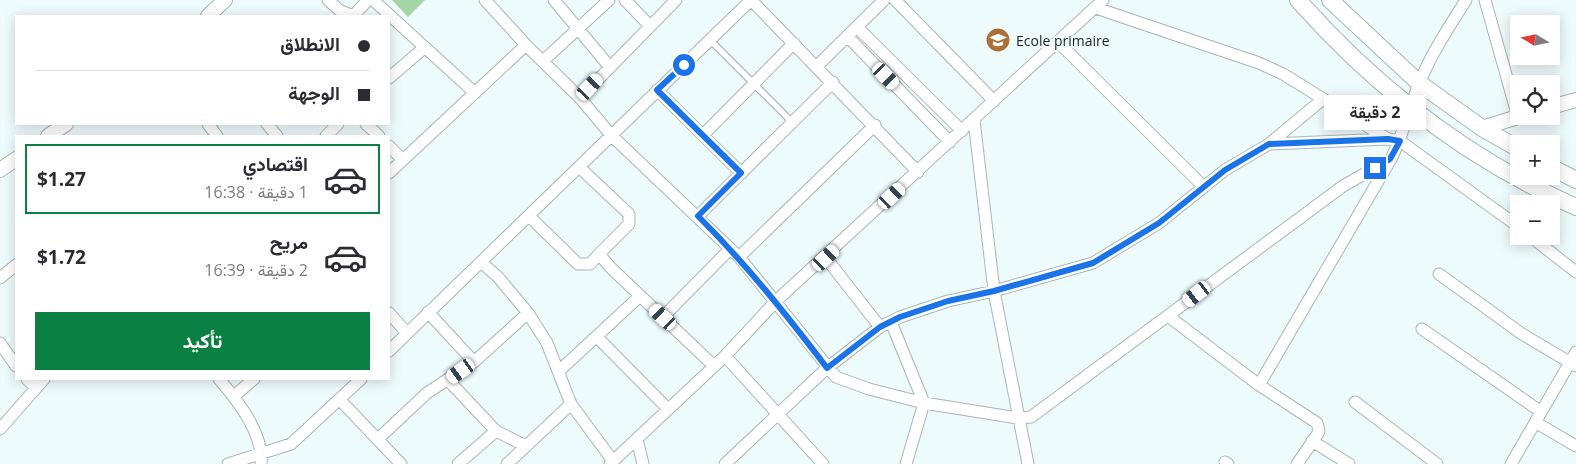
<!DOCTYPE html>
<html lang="ar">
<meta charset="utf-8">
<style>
body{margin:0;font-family:"Open Sans",Vazirmatn,sans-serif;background:#f2f2f3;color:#2b2b33;direction:rtl;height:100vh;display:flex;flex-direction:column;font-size:19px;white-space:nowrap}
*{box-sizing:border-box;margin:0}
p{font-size:16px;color:#7c7c81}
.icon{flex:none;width:28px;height:28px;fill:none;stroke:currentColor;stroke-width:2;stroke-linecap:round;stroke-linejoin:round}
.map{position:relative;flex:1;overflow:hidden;direction:ltr}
.panel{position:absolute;left:15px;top:135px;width:375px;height:245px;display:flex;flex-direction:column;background:#fff;border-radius:0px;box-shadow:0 2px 12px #0003;direction:rtl}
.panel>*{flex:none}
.guide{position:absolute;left:15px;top:15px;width:375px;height:110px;border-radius:0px;box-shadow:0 2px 12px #0003;direction:rtl;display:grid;align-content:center;height:110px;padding:0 20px;background:#fff}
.needle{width:32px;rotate:280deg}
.fabs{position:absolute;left:1510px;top:15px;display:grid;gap:10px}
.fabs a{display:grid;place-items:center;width:50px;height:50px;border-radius:0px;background:#fff;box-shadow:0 2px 12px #0003;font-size:25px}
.end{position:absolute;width:22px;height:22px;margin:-11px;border:6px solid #1a73e8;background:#fff;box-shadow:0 0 0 2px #fff}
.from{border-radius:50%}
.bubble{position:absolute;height:35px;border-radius:0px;background:#fff;box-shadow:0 2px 12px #0003;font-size:16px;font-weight:700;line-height:35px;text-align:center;direction:rtl}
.car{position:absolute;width:15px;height:30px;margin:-15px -8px;border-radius:6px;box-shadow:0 0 4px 1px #0007;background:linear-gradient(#fff 24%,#345 0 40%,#fff 0 76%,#345 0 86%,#fff 0)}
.guide b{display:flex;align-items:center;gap:18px;height:48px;font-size:19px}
.guide b+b{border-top:1px solid #e1e1e2}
.guide i{width:12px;height:12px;background:#2b2b33}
ul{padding:9px 0 0;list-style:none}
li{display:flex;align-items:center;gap:15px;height:70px;margin:0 10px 8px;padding:0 10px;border:2px solid transparent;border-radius:0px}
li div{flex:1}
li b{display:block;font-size:19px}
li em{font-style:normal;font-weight:700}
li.on{border-color:#0b8043}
li>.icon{width:45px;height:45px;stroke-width:1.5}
.action{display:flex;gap:10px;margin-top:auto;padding:10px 20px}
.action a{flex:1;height:58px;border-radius:0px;background:#0b8043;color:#fff;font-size:20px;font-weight:700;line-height:58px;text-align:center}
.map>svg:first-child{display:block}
.green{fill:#a3d4a5}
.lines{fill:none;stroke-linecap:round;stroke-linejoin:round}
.service-casing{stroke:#a9b5b6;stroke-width:8}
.minor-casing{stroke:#a9b5b6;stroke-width:13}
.tertiary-casing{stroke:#a9b5b6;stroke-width:16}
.secondary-casing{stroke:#a9b5b6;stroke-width:18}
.service{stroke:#fff;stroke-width:5.5}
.minor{stroke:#fff;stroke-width:11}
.tertiary{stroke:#fff;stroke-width:14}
.secondary{stroke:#fff;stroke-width:16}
.route{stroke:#1a73e8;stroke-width:6}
.labels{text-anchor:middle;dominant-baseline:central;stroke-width:4;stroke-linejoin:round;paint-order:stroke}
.poi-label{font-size:14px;fill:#1e2324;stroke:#eefbfc;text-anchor:start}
</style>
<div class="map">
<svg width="1576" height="464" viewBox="0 0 1576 464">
<rect width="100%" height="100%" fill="#eefbfc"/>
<!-- green -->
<path class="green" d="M392,0h33l-17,17z"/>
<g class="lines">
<defs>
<path id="service" d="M710,40l82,82"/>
<path id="minor" d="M328,0l11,10 14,6 15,-16
M373,0l102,93
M485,0l41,45 54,53 31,37 128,122 97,120 33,12 55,14 94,15 13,-1 312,-231 48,-27
M554,0l55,66
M625,0l24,25
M751,0l167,172
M895,0l99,101
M1485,0l33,117
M1096,8l163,55 24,11 105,65
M857,27l105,104
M847,36l103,106
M1058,42l145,144
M543,61l66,-61
M817,66l67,-66
M389,78l36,-31
M657,90l84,83
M580,98l96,-98
M974,120l20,171 34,173
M208,124l9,12
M267,124l10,12
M366,124l13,12
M703,135l91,-92
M326,136l12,-12
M1269,144l54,-45
M389,146l14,14
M579,167l50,47v10l-30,30 11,13 104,99
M389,173l137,-128
M529,216l49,48h12l9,-10
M698,216l135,-134
M1530,236l46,36
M739,257l136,-132
M826,258l54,69
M481,262l17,15 30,36 19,30 24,61 42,57
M1439,274l83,60 54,32
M0,278l16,-13
M428,312l46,50
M389,313l18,20
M1168,316l91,69 58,38 2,8 -2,4 -20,29
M663,317l67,-68
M891,322l33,81 -18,61
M1422,329l118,82
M597,337l71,72
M0,343l16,23
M389,351l362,-351
M725,356l98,108
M559,371l81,-75
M27,379l9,9
M219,379c19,22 45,55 42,85
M448,380l48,51
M1259,385l132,-226c12,-24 18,-50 28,-75 12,-30 30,-57 47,-84
M234,396l20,-17
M340,400l61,64
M1355,402l82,62
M1535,422l41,24
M0,429l44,-50
M378,439l49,-46 47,-31 54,-49
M637,439l6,25
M1312,441l37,23
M1225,462l3,2
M228,464l63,-20 70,-65
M458,464l38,-33 30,15
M507,464l64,-60
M610,464l115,-108 51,-55 327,-301
M725,464l102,-96 53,-41 20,-10 48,-16 46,-10 99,-28 66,-40 66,-53 44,-26 119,-5 12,2 119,86
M1511,464l65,-112"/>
<path id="tertiary" d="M208,16l17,-16
M1551,107l25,-7
M1482,128l39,-12
M48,136l18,-12
M0,170l16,-11"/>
<path id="secondary" d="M1298,0c77,87 171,160 278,207
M1330,0l89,83 63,45 37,21
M1551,167l25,13"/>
</defs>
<!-- service casing -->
<use href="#service" class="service-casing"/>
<!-- minor casing -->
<use href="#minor" class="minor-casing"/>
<!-- tertiary casing -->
<use href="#tertiary" class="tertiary-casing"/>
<!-- secondary casing -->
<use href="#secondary" class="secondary-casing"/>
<!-- service -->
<use href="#service" class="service"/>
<!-- minor -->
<use href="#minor" class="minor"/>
<!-- tertiary -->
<use href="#tertiary" class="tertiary"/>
<!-- secondary -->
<use href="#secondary" class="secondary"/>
</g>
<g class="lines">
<!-- route -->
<path class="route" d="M684,65l-27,25 84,83 -43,43c48,48 88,98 129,152l53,-41 20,-10 48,-16 46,-10 99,-28 66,-40 66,-53 44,-26 119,-5 12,2 -10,18 -15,9"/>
</g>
<!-- icons -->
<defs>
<symbol id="school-disc" viewBox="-11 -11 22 22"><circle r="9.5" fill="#ae6f35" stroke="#eefbfc"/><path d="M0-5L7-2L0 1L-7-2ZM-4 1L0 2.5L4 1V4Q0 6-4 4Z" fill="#fff"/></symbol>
</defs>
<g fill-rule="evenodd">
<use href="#school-disc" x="984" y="26" width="28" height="28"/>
</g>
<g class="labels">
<!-- poi labels -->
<g class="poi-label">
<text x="1016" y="40">Ecole primaire</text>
</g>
</g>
</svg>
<div class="fabs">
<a><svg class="needle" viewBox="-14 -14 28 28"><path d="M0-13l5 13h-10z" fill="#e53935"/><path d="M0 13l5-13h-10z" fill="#7c7c81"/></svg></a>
<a><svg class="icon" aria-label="locate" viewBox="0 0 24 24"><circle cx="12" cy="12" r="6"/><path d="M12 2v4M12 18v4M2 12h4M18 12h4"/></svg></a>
<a>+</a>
<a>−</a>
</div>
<i class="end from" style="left:684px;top:65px"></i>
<i class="end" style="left:1375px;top:168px"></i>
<div class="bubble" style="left:1324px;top:95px;width:102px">2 دقيقة</div>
<i class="car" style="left:886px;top:76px;rotate:136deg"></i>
<i class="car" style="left:590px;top:87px;rotate:43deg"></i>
<i class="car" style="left:892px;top:196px;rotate:47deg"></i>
<i class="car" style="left:826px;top:258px;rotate:47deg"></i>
<i class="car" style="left:1197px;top:294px;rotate:232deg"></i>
<i class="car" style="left:663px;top:317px;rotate:313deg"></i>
<i class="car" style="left:461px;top:371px;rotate:235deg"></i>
<div class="guide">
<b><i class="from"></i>الانطلاق</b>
<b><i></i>الوجهة</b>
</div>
<section class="panel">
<ul>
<li class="on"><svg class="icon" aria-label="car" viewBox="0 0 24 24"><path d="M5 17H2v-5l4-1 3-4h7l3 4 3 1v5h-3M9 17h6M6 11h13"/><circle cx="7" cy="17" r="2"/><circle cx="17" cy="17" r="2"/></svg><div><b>اقتصادي</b><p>1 دقيقة · 16:38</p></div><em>$1.27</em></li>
<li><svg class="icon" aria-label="car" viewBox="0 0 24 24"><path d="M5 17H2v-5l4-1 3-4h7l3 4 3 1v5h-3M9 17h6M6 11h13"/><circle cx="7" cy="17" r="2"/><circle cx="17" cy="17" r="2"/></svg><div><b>مريح</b><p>2 دقيقة · 16:39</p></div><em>$1.72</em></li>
</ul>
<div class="action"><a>تأكيد</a></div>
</section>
</div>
